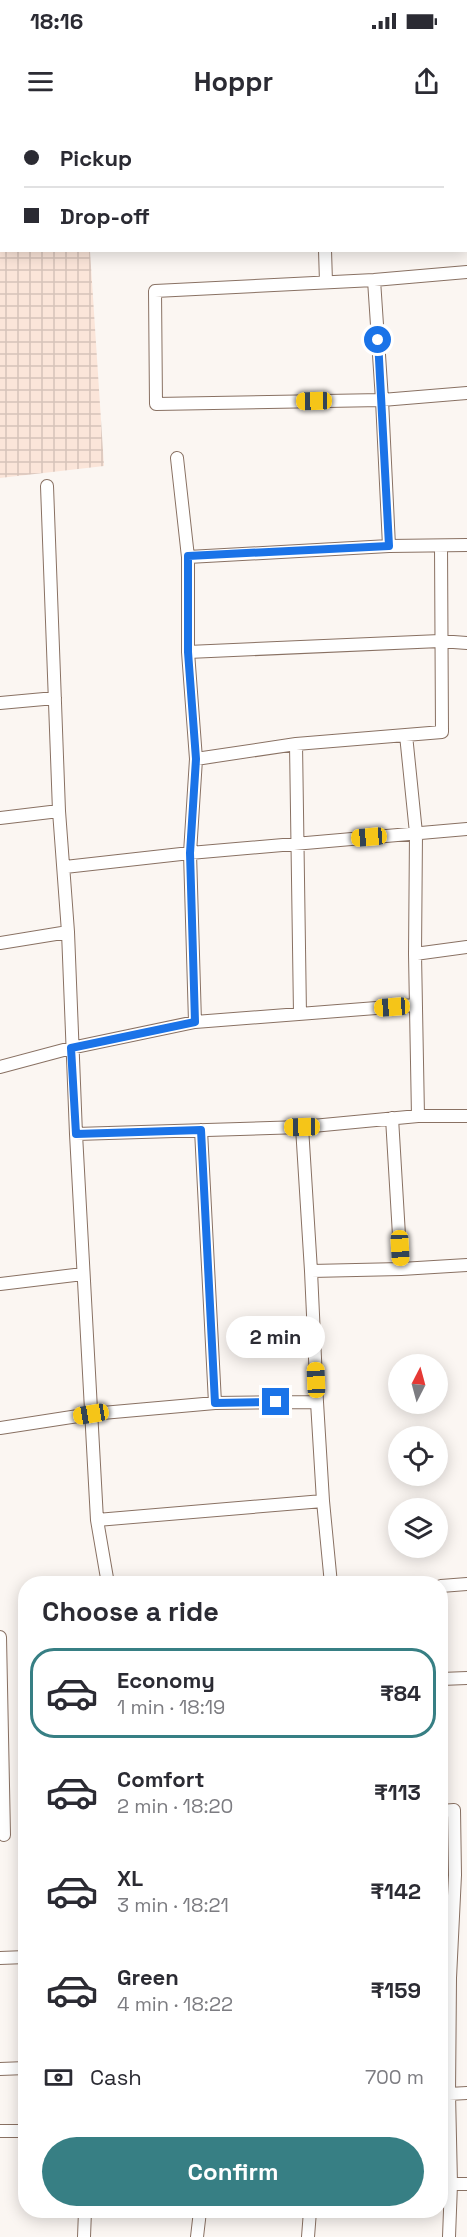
<!DOCTYPE html>
<meta charset="utf-8">
<style>
body{margin:0;font-family:"Space Grotesk",sans-serif;background:#f7f7f7;color:#2b2b33;height:100vh;display:flex;flex-direction:column;font-size:22px;white-space:nowrap}
*{box-sizing:border-box;margin:0}
p{font-size:20px;color:#7c7c81}
.icon{flex:none;width:33px;height:33px;fill:none;stroke:currentColor;stroke-width:2;stroke-linecap:round;stroke-linejoin:round}
.map{position:relative;flex:1;overflow:hidden}
.drawer{position:absolute;left:18px;top:1456px;width:430px;height:642px;display:flex;flex-direction:column;background:#fff;border-radius:24px;box-shadow:0 3px 15px #0003}
.drawer>*{flex:none}
.hud{position:absolute;left:0px;top:0px;width:468px;height:132px;box-shadow:0 3px 15px #0003;display:grid;align-content:center;height:132px;padding:0 24px;background:#fff}
.needle{width:39px;rotate:6deg}
.buttons{position:absolute;left:388px;top:1234px;display:grid;gap:12px}
.buttons a{display:grid;place-items:center;width:60px;height:60px;border-radius:50%;background:#fff;box-shadow:0 3px 15px #0003;font-size:30px}
.end{position:absolute;width:27px;height:27px;margin:-14px;border:8px solid #1a73e8;background:#fff;box-shadow:0 0 0 3px #fff}
.from{border-radius:50%}
.bubble{position:absolute;height:42px;border-radius:21px;background:#fff;box-shadow:0 3px 15px #0003;font-size:20px;font-weight:700;line-height:42px;text-align:center}
.car{position:absolute;width:18px;height:36px;margin:-18px -9px;border-radius:8px;box-shadow:0 0 4px 2px #0007;background:linear-gradient(#f5c518 24%,#345 0 40%,#f5c518 0 76%,#345 0 86%,#f5c518 0)}
.hud b{display:flex;align-items:center;gap:21px;height:57px;font-size:22px}
.hud b+b{border-top:2px solid #e1e1e2}
.hud i{width:15px;height:15px;background:#2b2b33}
ul{padding:0;list-style:none}
li{display:flex;align-items:center;gap:18px;height:90px;margin:0 12px 9px;padding:0 12px;border:3px solid transparent;border-radius:24px}
li div{flex:1}
li b{display:block;font-size:22px}
li em{font-style:normal;font-weight:700}
li.on{border-color:#377f84}
li>.icon{width:54px;height:54px;stroke-width:1.5}
h2{padding:0 24px;font-size:27px;line-height:72px}
.pay{display:flex;align-items:center;gap:15px;height:66px;padding:0 24px;font-size:22px}
.pay p{margin-inline-start:auto}
.primary-button{display:flex;gap:12px;margin-top:auto;padding:12px 24px}
.primary-button a{flex:1;height:69px;border-radius:36px;background:#377f84;color:#fff;font-size:24px;font-weight:700;line-height:69px;text-align:center}
.status{display:flex;justify-content:space-between;align-items:center;height:42px;padding:0 30px;background:#fff;direction:ltr}
.status svg{height:16px;fill:currentColor}
header{display:flex;justify-content:space-between;align-items:center;height:78px;padding:0 24px;background:#fff;font-size:27px;font-weight:700}
.map>svg:first-child{display:block}
.industrial{fill:url(#industrial-grid)}
.lines{fill:none;stroke-linecap:round;stroke-linejoin:round}
.street-casing{stroke:#897163;stroke-width:14}
.street{stroke:#fff;stroke-width:12}
.route{stroke:#1a73e8;stroke-width:8}
</style>
<div class="status"><b>18:16</b><svg viewBox="0 0 49 12"><path d="M0 12V9h3v3zM5 12V6h3v6zM10 12V3h3v9zM15 12V0h3v12zM26 1h20v11H26zM47 4h2v5h-2z"/></svg></div>
<header><svg class="icon" aria-label="menu" viewBox="0 0 24 24"><path d="M4 6h16M4 12h16M4 18h16"/></svg>Hoppr<svg class="icon" aria-label="share" viewBox="0 0 24 24"><path d="M12 15V3M7 8l5-5 5 5M5 13v7h14v-7"/></svg></header>
<div class="map">
<svg width="467" height="2117" viewBox="0 0 467 2117">
<defs>
<pattern id="industrial-grid" width="8" height="8" patternUnits="userSpaceOnUse" patternTransform="scale(1.5)"><rect width="8" height="8" fill="#fbe5d9"/><path d="M0 4h8M4 0v8" fill="none" stroke="#d6c3b9"/></pattern>
</defs>
<rect width="100%" height="100%" fill="#fbf6f2"/>
<!-- industrial -->
<path class="industrial" d="M0,0h82l-80,2v128l88,1 14,215 -104,12z"/>
<g class="lines">
<defs>
<path id="street" d="M157,0v2
M322,0v2
M325,130l1,32
M374,160l8,120 85,-7
M177,338l11,99
M47,366l12,325
M389,426l-7,-146 -226,4 -1,-113 219,-11 93,-8
M188,532l252,-11 27,2
M0,583l55,-5
M406,615l10,98 -1,121 3,162
M296,624l4,270
M196,639l100,-15 146,-12 -1,-186
M0,698l59,-7 9,121
M65,747l125,-14 277,-24
M0,823l68,-11 8,202 226,-7 116,-11h49
M415,834l52,-7
M195,902l-5,-169 6,-94 -8,-107v-95l201,-11 78,-1
M0,947l71,-19 124,-26 220,-17
M392,998l9,151
M302,1007l9,144 90,-2 66,-4
M201,1010l14,273
M76,1014l21,386 11,64
M0,1164l83,-10
M0,1308l91,-14 124,-11 102,-1 -6,-131
M323,1381l8,83
M97,1400l226,-19 -6,-99
M441,1466l26,-2
M0,1517l4,198
M441,1559l26,-1
M441,1691l13,-1 1,65 -5,103
M0,1838l26,-1
M441,1858h9l-1,116
M0,1949l26,-1
M0,2011h26
M451,2064h16
M84,2117l1,-26
M197,2117l3,-26
M308,2117l2,-26
M449,2117l2,-53 -2,-90 18,-1"/>
</defs>
<!-- street casing -->
<use href="#street" class="street-casing"/>
<!-- street -->
<use href="#street" class="street"/>
</g>
<g class="lines">
<!-- route -->
<path class="route" d="M276,1282l-61,1 -14,-273 -125,4 -5,-86 124,-26 -5,-169 6,-94 -8,-107v-96l201,-10 -11,-206"/>
</g>
</svg>
<div class="buttons">
<a><svg class="needle" viewBox="-14 -14 28 28"><path d="M0-13l5 13h-10z" fill="#e53935"/><path d="M0 13l5-13h-10z" fill="#7c7c81"/></svg></a>
<a><svg class="icon" aria-label="locate" viewBox="0 0 24 24"><circle cx="12" cy="12" r="6"/><path d="M12 2v4M12 18v4M2 12h4M18 12h4"/></svg></a>
<a><svg class="icon" aria-label="layers" viewBox="0 0 24 24"><path d="M12 4l9 5-9 5-9-5zM3 14l9 5 9-5"/></svg></a>
</div>
<i class="end from" style="left:378px;top:220px"></i>
<i class="end" style="left:276px;top:1282px"></i>
<div class="bubble" style="left:226px;top:1196px;width:99px">2 min</div>
<i class="car" style="left:314px;top:281px;rotate:269deg"></i>
<i class="car" style="left:369px;top:717px;rotate:265deg"></i>
<i class="car" style="left:392px;top:887px;rotate:266deg"></i>
<i class="car" style="left:302px;top:1007px;rotate:269deg"></i>
<i class="car" style="left:400px;top:1128px;rotate:177deg"></i>
<i class="car" style="left:316px;top:1260px;rotate:358deg"></i>
<i class="car" style="left:91px;top:1294px;rotate:261deg"></i>
<div class="hud">
<b><i class="from"></i>Pickup</b>
<b><i></i>Drop-off</b>
</div>
<section class="drawer">
<h2>Choose a ride</h2>
<ul>
<li class="on"><svg class="icon" aria-label="car" viewBox="0 0 24 24"><path d="M5 17H2v-5l4-1 3-4h7l3 4 3 1v5h-3M9 17h6M6 11h13"/><circle cx="7" cy="17" r="2"/><circle cx="17" cy="17" r="2"/></svg><div><b>Economy</b><p>1 min · 18:19</p></div><em>₹84</em></li>
<li><svg class="icon" aria-label="car" viewBox="0 0 24 24"><path d="M5 17H2v-5l4-1 3-4h7l3 4 3 1v5h-3M9 17h6M6 11h13"/><circle cx="7" cy="17" r="2"/><circle cx="17" cy="17" r="2"/></svg><div><b>Comfort</b><p>2 min · 18:20</p></div><em>₹113</em></li>
<li><svg class="icon" aria-label="car" viewBox="0 0 24 24"><path d="M5 17H2v-5l4-1 3-4h7l3 4 3 1v5h-3M9 17h6M6 11h13"/><circle cx="7" cy="17" r="2"/><circle cx="17" cy="17" r="2"/></svg><div><b>XL</b><p>3 min · 18:21</p></div><em>₹142</em></li>
<li><svg class="icon" aria-label="car" viewBox="0 0 24 24"><path d="M5 17H2v-5l4-1 3-4h7l3 4 3 1v5h-3M9 17h6M6 11h13"/><circle cx="7" cy="17" r="2"/><circle cx="17" cy="17" r="2"/></svg><div><b>Green</b><p>4 min · 18:22</p></div><em>₹159</em></li>
</ul>
<div class="pay"><svg class="icon" aria-label="cash" viewBox="0 0 24 24"><path d="M3 7h18v10H3z"/><circle cx="12" cy="12" r="2"/></svg>Cash<p>700 m</p></div>
<div class="primary-button"><a>Confirm</a></div>
</section>
</div>
